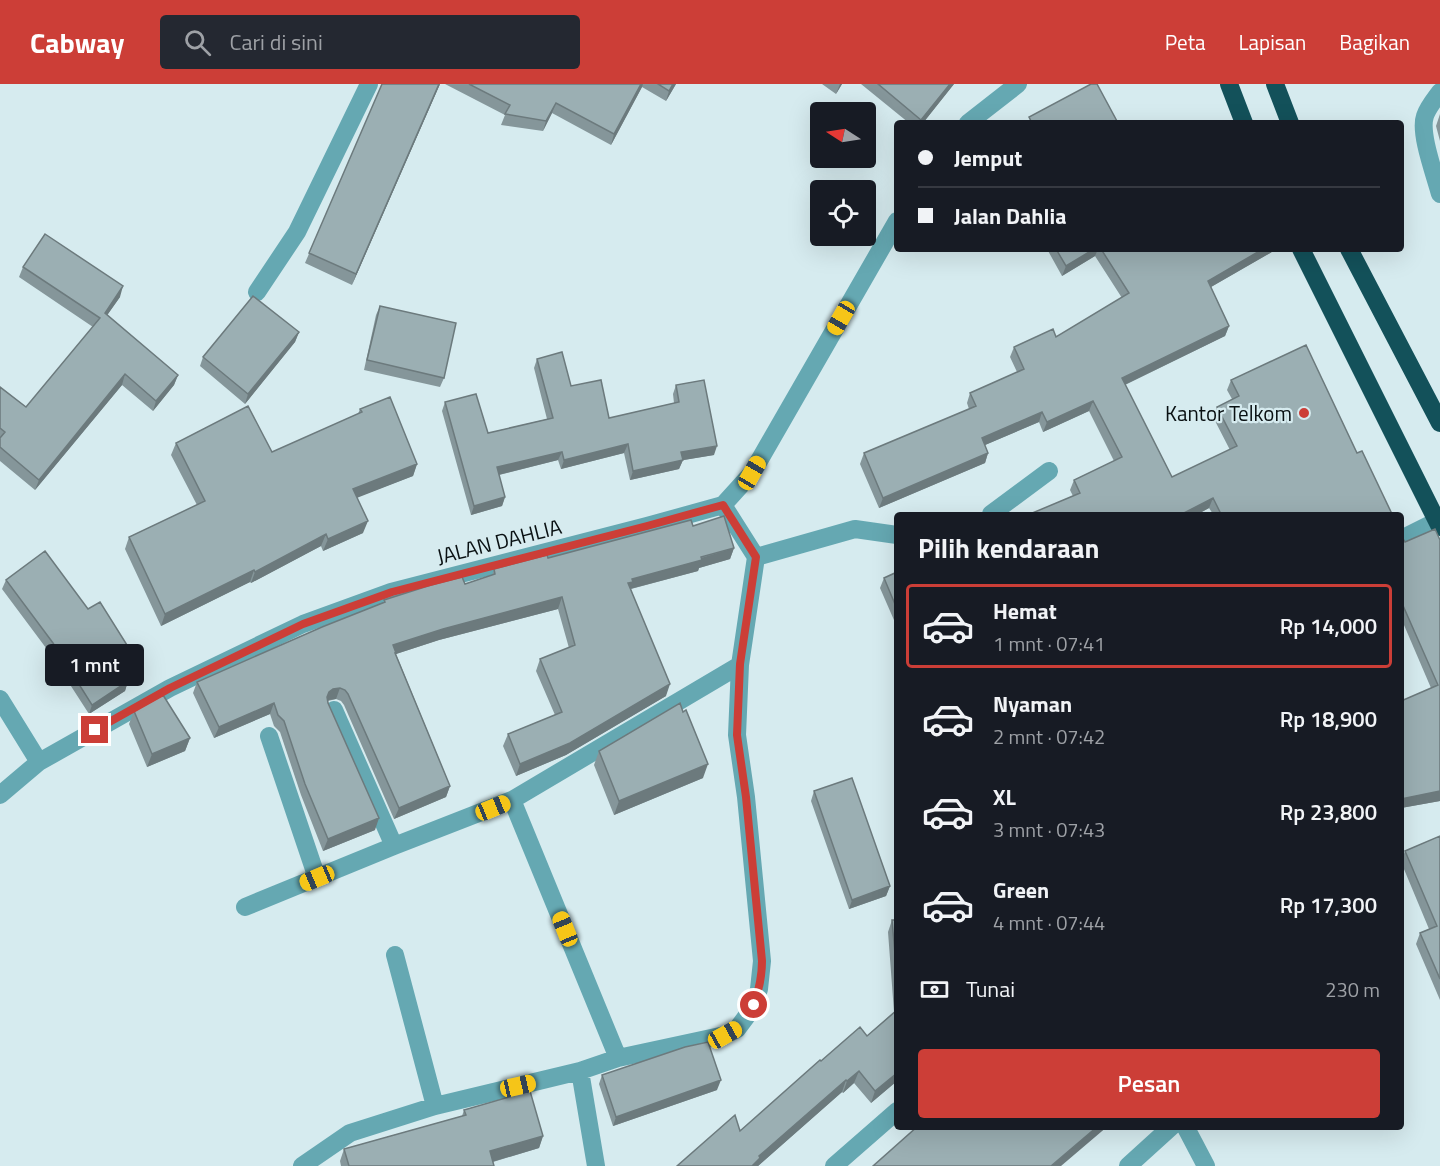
<!DOCTYPE html>
<html lang="id">
<meta charset="utf-8">
<style>
body{margin:0;font-family:"Titillium Web",sans-serif;background:#242831;color:#f1f3f6;height:100vh;display:flex;flex-direction:column;font-size:22px;white-space:nowrap}
*{box-sizing:border-box;margin:0}
p{font-size:20px;color:#9ea1a6}
.icon{flex:none;width:33px;height:33px;fill:none;stroke:currentColor;stroke-width:2;stroke-linecap:round;stroke-linejoin:round}
.map{position:relative;flex:1;overflow:hidden}
.details{position:absolute;left:894px;top:428px;width:510px;height:618px;display:flex;flex-direction:column;background:#171b24;border-radius:6px;box-shadow:0 6px 24px #0002}
.details>*{flex:none}
.banner{position:absolute;left:894px;top:36px;width:510px;height:132px;border-radius:6px;box-shadow:0 6px 24px #0002;display:grid;align-content:center;height:132px;padding:0 24px;background:#171b24}
.needle{width:39px;rotate:282deg}
.tools{position:absolute;left:810px;top:18px;display:grid;gap:12px}
.tools a{display:grid;place-items:center;width:66px;height:66px;border-radius:6px;background:#171b24;box-shadow:0 6px 24px #0002;font-size:30px}
.end{position:absolute;width:27px;height:27px;margin:-14px;border:8px solid #cc3e37;background:#fff;box-shadow:0 0 0 3px #fff}
.from{border-radius:50%}
.bubble{position:absolute;height:42px;border-radius:6px;background:#171b24;box-shadow:0 6px 24px #0002;font-size:20px;font-weight:600;line-height:42px;text-align:center}
.car{position:absolute;width:18px;height:36px;margin:-18px -9px;border-radius:8px;box-shadow:0 0 4px 2px #0007;background:linear-gradient(#f5c518 24%,#345 0 40%,#f5c518 0 76%,#345 0 86%,#f5c518 0)}
.banner b{display:flex;align-items:center;gap:21px;height:57px;font-size:22px}
.banner b+b{border-top:2px solid #363941}
.banner i{width:15px;height:15px;background:#f1f3f6}
ul{padding:0;list-style:none}
li{display:flex;align-items:center;gap:18px;height:84px;margin:0 12px 9px;padding:0 12px;border:3px solid transparent;border-radius:6px}
li div{flex:1}
li b{display:block;font-size:22px}
li em{font-style:normal;font-weight:600}
li.selected{border-color:#cc3e37}
li>.icon{width:54px;height:54px;stroke-width:1.5}
h2{padding:0 24px;font-size:27px;line-height:72px}
.pay{display:flex;align-items:center;gap:15px;height:66px;padding:0 24px;font-size:22px}
.pay p{margin-inline-start:auto}
.primary-button{display:flex;gap:12px;margin-top:auto;padding:12px 24px}
.primary-button a{flex:1;height:69px;border-radius:6px;background:#cc3e37;color:#fff;font-size:24px;font-weight:600;line-height:69px;text-align:center}
header{display:flex;align-items:center;gap:36px;box-sizing:border-box;height:84px;padding:0 30px;background:#cc3e37;color:#fff}
header strong{font-size:28px}
nav{display:flex;gap:33px;margin-inline-start:auto;font-size:21px}
.search{width:420px;height:54px;background:#242831;display:flex;align-items:center;gap:15px;box-sizing:border-box;padding:0 21px;border-radius:6px;color:#9ea1a6;font-size:22px}
.map>svg:first-child{display:block}
.lines{fill:none;stroke-linecap:round;stroke-linejoin:round}
.minor{stroke:#65a8b2;stroke-width:18}
.highway{stroke:#13515a;stroke-width:18}
.wall{fill:#85969a}
.shaded-wall{fill:#6c7a7d}
.building{fill:#9bafb3;stroke:#6c7a7d;stroke-width:1.5}
.route{stroke:#cc3e37;stroke-width:8}
.poi-dot{fill:#cc3e37;stroke:#d6ebef;stroke-width:2}
.labels{text-anchor:middle;dominant-baseline:central;stroke-width:4.5;stroke-linejoin:round;paint-order:stroke}
.poi-label{font-size:21px;fill:#091012;stroke:#d6ebef;text-anchor:end}
.street-label{font-size:21px;fill:#091012;stroke:#d6ebef}
</style>
<header>
<strong>Cabway</strong>
<div class="search"><svg class="icon" aria-label="search" viewBox="0 0 24 24"><circle cx="10" cy="10" r="6"/><path d="M15 15l6 6"/></svg>Cari di sini</div>
<nav><a>Peta</a><a>Lapisan</a><a>Bagikan</a></nav>
</header>
<div class="map">
<svg width="1440" height="1082" viewBox="0 0 1440 1082">
<rect width="100%" height="100%" fill="#d6ebef"/>
<g class="lines">
<!-- minor -->
<path class="minor" d="M1440,8c-5,7 -12,15 -15,24 -6,17 10,59 15,78
M968,39l50,-39
M257,208l40,-60 72,-148
M991,430l58,-43
M1401,455l36,-18
M756,473l99,-28 42,6
M0,615l39,63
M334,626l60,136
M269,652l48,142
M0,711l39,-33 131,-74 133,-64 88,-32 256,-66 76,-21 29,-32 145,-252
M512,716l106,258
M245,823l149,-61 118,-46 228,-135
M395,871l40,151
M580,987l16,95
M1185,1042l21,40
M302,1082l48,-33 85,-27 145,-35 38,-13 107,-23 12,-6 9,-12 8,-12 5,-16 3,-28 -16,-164 -9,-62 3,-70 16,-108 -33,-52
M834,1082l63,-55
M1128,1082l44,-40"/>
<!-- highway -->
<path class="highway" d="M1229,0l15,39
M1275,0l15,39
M1301,165l139,278
M1349,165l91,174"/>
</g>
<!-- wall -->
<path class="wall" d="M382,0h58l-88,201 -47,-22z
M445,0h231l-10,17 -24,-14 -31,58 -59,-32 -9,18 -42,-6 4,-10z
M822,0h20l-6,10z
M861,0h93l-31,39h-14z
M1440,30v27l-4,-15z
M1047,165h230l-66,38 18,39 -4,10 -100,49 47,92 58,-27 -17,-33 4,-10 15,-8 -5,-9 4,-10 126,73 35,61h-179l-4,-6 -11,6h-168l43,-18 -3,-6 4,-10 40,-19 -25,-50 -46,21 -4,-10 -54,23 3,8 -3,10 -106,45 -19,-44 4,-11 105,-44 -2,-6 3,-10 47,-21 -7,-15 4,-10 42,-10 66,-39 -27,-42 -33,20z
M23,183l97,30 -13,18 71,60 -4,10 -21,26 -31,-26 -87,105 -35,-29v-74l26,20 67,-80 -74,-50z
M380,222l64,72 -4,9 -76,-17 12,-55z
M299,248l-4,10 -50,62 -45,-38 3,-9z
M537,275l72,59 65,-15 -1,-9 3,-9 38,70 -31,5 -4,9 -49,11 -6,-27 -63,16 -3,-9 -59,15 6,22 -3,9 -31,9 -29,-104 3,-9 43,31 59,-14 -13,-51z
M360,325l57,55 -4,12 -56,21 6,36 -40,18 -2,-5 -70,37 -1,-1 -89,44 -36,-77 4,-12 68,-32 -26,-50 5,-12 96,9 86,-38z
M693,442l41,22 -4,11 -31,9 -1,3 -67,18 35,107 -100,59 -50,21 -13,-30 5,-12 47,-19 -19,-44 4,-12 29,-11 -11,-39 -119,31 -43,14 54,132 -4,11 -52,22 -50,-114 -3,-4 -5,-2 -8,2 47,129 -52,21 -22,-56 -21,-63 -6,-6 -4,-12 -56,24 -21,-45 4,-11 187,-80v-2l81,-16 27,-9 2,-6 54,-11z
M1401,455l4,3 35,-2v261l-39,7 30,-120 -30,-70z
M897,488v55l-17,-39 4,-10z
M6,496l82,29 44,44 -3,9 -9,6 8,13 -3,10 -36,23 -40,-62 -47,-63z
M134,627l56,27 -5,13 -38,16 -18,-43z
M599,667l104,27 -89,37 -20,-50z
M814,707l76,95 -4,10 -37,13 -38,-108z
M1440,752v164l-24,-56 4,-11 9,-4 -28,-67 4,-11z
M892,836h5v161l-26,22 -17,-20 -11,10 -1,-1 -84,74 -18,-35 81,-70 46,-25 27,-24 -6,-80z
M602,991l115,15 -104,36 -14,-42z
M464,1026l79,26 -4,12 -46,14 1,4h-153l-1,-5 4,-12 118,-33z"/>
<!-- shaded-wall -->
<path class="shaded-wall" d="M439,0h1l-88,201 4,-11z
M641,0h2l-1,3 -31,58 3,-11z
M673,0h3l-10,17 3,-10z
M840,0h2l-6,10z
M950,0h4l-31,39h-3l1,-3z
M556,19l-4,10 -9,18 3,-10z
M1094,165h4l-3,7 -33,20 4,-10z
M1263,165h14l-73,42 4,-10z
M123,202l-3,11 -19,27 4,-11z
M1229,242l-4,10 -107,52 4,-10z
M299,248l-4,10 -50,62 3,-10z
M125,290l-3,11 -87,105 4,-10z
M178,291l-4,10 -21,26 3,-10z
M1093,317l-4,10 -46,21 4,-10z
M1042,328l-3,10 -61,26 4,-10z
M628,360l-4,9 -63,16 3,-9z
M717,362l-3,9 -36,6 3,-9z
M562,368l-4,8 -64,16 3,-9z
M988,369l-3,10 -106,45 4,-10z
M683,376l-4,9 -49,11 3,-9z
M417,380l-4,12 -64,25 4,-12z
M505,413l-3,9 -31,9 3,-9z
M1213,414l-4,10 -11,6h-16z
M368,437l-5,12 -40,18 5,-12z
M326,450l-5,12 -70,37 4,-11z
M734,464l-4,11 -31,9 -1,3 -68,18 -2,-6 4,-4z
M254,486l-4,12 -89,44 4,-12z
M562,513l-4,12 -119,31 -43,14 -4,10 1,-19 50,-16z
M132,569l-3,9 -16,10 3,-10z
M128,597l-3,10 -36,23 3,-9z
M670,600l-4,12 -100,59 -50,21 4,-12z
M340,604l-4,11 -7,1 -4,3 4,-11 4,-3z
M274,619l-4,11 -56,24 5,-11z
M190,654l-5,13 -38,16 5,-13z
M708,680l-5,14 -89,37 5,-14z
M450,702l-4,11 -52,22 5,-11z
M1440,707v10l-39,7v-9z
M379,734l-4,12 -52,21 5,-12z
M890,802l-4,10 -37,13 3,-9z
M859,987l-5,12 -11,10 4,-12z
M897,989v8l-26,22 4,-12z
M721,996l-4,10 -104,36 3,-9z
M846,996l-4,12 -84,74h-6l7,-10z
M1098,1042h10l-47,40h-10z
M543,1052l-4,12 -54,16 5,-13z"/>
<!-- building -->
<path class="building" d="M382,0h57l-83,190 -47,-21z
M469,0h172l-27,50 -58,-31 -10,18 -41,-7 5,-9z
M658,0h15l-4,7z
M878,0h72l-29,36z
M1091,0h6l21,39h-86l-3,-6z
M45,150l78,52 -18,27 73,62 -22,26 -31,-27 -86,106 -39,-33v-9l5,-6 -5,-4v-41l26,20 74,-89 -77,-51z
M1056,165h38l-28,17z
M1101,165h162l-55,32 21,45 -107,52 50,99 65,-31 -20,-39 22,-11 -8,-16 75,-35 51,108 5,-2 30,63h-171l-8,-16 -31,16h-152l50,-21 -6,-13 48,-23 -29,-56 -46,21 -5,-10 -60,26 6,15 -105,45 -19,-45 112,-47 -6,-13 54,-24 -10,-22 39,-18 3,8 73,-44z
M253,212l46,36 -51,62 -45,-37z
M380,222l76,17 -12,55 -77,-18z
M562,268l9,34 30,-6 8,38 70,-16 -3,-17 28,-5 13,66 -36,6 2,8 -50,11 -5,-27 -64,16 -2,-8 -65,15 8,30 -31,9 -29,-104 31,-8 12,39 65,-15 -16,-59z
M390,313l27,67 -64,25 15,32 -40,18 -2,-5 -71,38 -1,-2 -89,44 -36,-77 76,-36 -29,-58 72,-37 24,46 90,-40 -2,-3z
M724,432l10,32 -33,9 1,3 -70,19 1,3 -5,1 42,101 -100,59 -50,21 -12,-30 54,-22 -22,-53 35,-14 -13,-48 -119,32 -50,16 3,8h-1l55,133 -51,22 -51,-114 -3,-4 -5,-2 -7,1 -4,3 -2,5 1,6 51,115 -51,21 -23,-55 -21,-63 -6,-6 -4,-12 -55,24 -22,-45 125,-55 63,-25 -1,-2 47,-15 31,-8 3,7 30,-10 -1,-5 53,-14 1,3 143,-38 2,6z
M1435,445l5,11v251l-39,8v-98l37,-16 -37,-84v-62l3,1 1,2z
M45,467l43,58 12,-7 32,51 -16,9 12,19 -36,24 -39,-62 -47,-63z
M897,488v37l-13,-31z
M163,611l27,43 -38,16 -18,-43z
M680,619l3,9 3,-2 22,54 -89,37 -20,-50z
M852,694l38,108 -38,14 -38,-109z
M1440,752v143l-20,-46 17,-7 -32,-75z
M892,836h5v57z
M897,926v63l-22,18 -16,-20 -12,10 -1,-1 -87,76 1,2 -8,8h-75l58,-51 5,16 80,-71 1,1 39,-34 7,9z
M708,958l13,38 -105,37 -14,-42 83,-28z
M530,1007l13,45 -53,15 4,15h-145l-5,-17 122,-34 -2,-5z
M918,1042h180l-47,40h-178z"/>
<g class="lines">
<!-- route -->
<path class="route" d="M95,646l75,-42 133,-64 89,-32 255,-66 76,-21 33,52 -16,107 -3,71 9,62 16,164c0,16 -3,29 -8,44"/>
</g>
<!-- markers -->
<circle class="poi-dot" cx="1304" cy="329" r="6"/>
<g class="labels">
<!-- poi labels -->
<g class="poi-label">
<text x="1292" y="329">Kantor Telkom</text>
</g>
<!-- street labels -->
<g class="street-label">
<text transform="translate(499 457) rotate(-14)">JALAN DAHLIA</text>
</g>
</g>
</svg>
<div class="tools">
<a><svg class="needle" viewBox="-14 -14 28 28"><path d="M0-13l5 13h-10z" fill="#e53935"/><path d="M0 13l5-13h-10z" fill="#9ea1a6"/></svg></a>
<a><svg class="icon" aria-label="locate" viewBox="0 0 24 24"><circle cx="12" cy="12" r="6"/><path d="M12 2v4M12 18v4M2 12h4M18 12h4"/></svg></a>
</div>
<i class="end from" style="left:754px;top:921px"></i>
<i class="end" style="left:95px;top:646px"></i>
<div class="bubble" style="left:45px;top:560px;width:99px">1 mnt</div>
<i class="car" style="left:841px;top:234px;rotate:210deg"></i>
<i class="car" style="left:752px;top:389px;rotate:30deg"></i>
<i class="car" style="left:493px;top:724px;rotate:68deg"></i>
<i class="car" style="left:317px;top:794px;rotate:247deg"></i>
<i class="car" style="left:565px;top:845px;rotate:338deg"></i>
<i class="car" style="left:725px;top:951px;rotate:61deg"></i>
<i class="car" style="left:518px;top:1002px;rotate:77deg"></i>
<div class="banner">
<b><i class="from"></i>Jemput</b>
<b><i></i>Jalan Dahlia</b>
</div>
<section class="details">
<h2>Pilih kendaraan</h2>
<ul>
<li class="selected"><svg class="icon" aria-label="car" viewBox="0 0 24 24"><path d="M5 17H2v-5l4-1 3-4h7l3 4 3 1v5h-3M9 17h6M6 11h13"/><circle cx="7" cy="17" r="2"/><circle cx="17" cy="17" r="2"/></svg><div><b>Hemat</b><p>1 mnt · 07:41</p></div><em>Rp 14,000</em></li>
<li><svg class="icon" aria-label="car" viewBox="0 0 24 24"><path d="M5 17H2v-5l4-1 3-4h7l3 4 3 1v5h-3M9 17h6M6 11h13"/><circle cx="7" cy="17" r="2"/><circle cx="17" cy="17" r="2"/></svg><div><b>Nyaman</b><p>2 mnt · 07:42</p></div><em>Rp 18,900</em></li>
<li><svg class="icon" aria-label="car" viewBox="0 0 24 24"><path d="M5 17H2v-5l4-1 3-4h7l3 4 3 1v5h-3M9 17h6M6 11h13"/><circle cx="7" cy="17" r="2"/><circle cx="17" cy="17" r="2"/></svg><div><b>XL</b><p>3 mnt · 07:43</p></div><em>Rp 23,800</em></li>
<li><svg class="icon" aria-label="car" viewBox="0 0 24 24"><path d="M5 17H2v-5l4-1 3-4h7l3 4 3 1v5h-3M9 17h6M6 11h13"/><circle cx="7" cy="17" r="2"/><circle cx="17" cy="17" r="2"/></svg><div><b>Green</b><p>4 mnt · 07:44</p></div><em>Rp 17,300</em></li>
</ul>
<div class="pay"><svg class="icon" aria-label="cash" viewBox="0 0 24 24"><path d="M3 7h18v10H3z"/><circle cx="12" cy="12" r="2"/></svg>Tunai<p>230 m</p></div>
<div class="primary-button"><a>Pesan</a></div>
</section>
</div>
